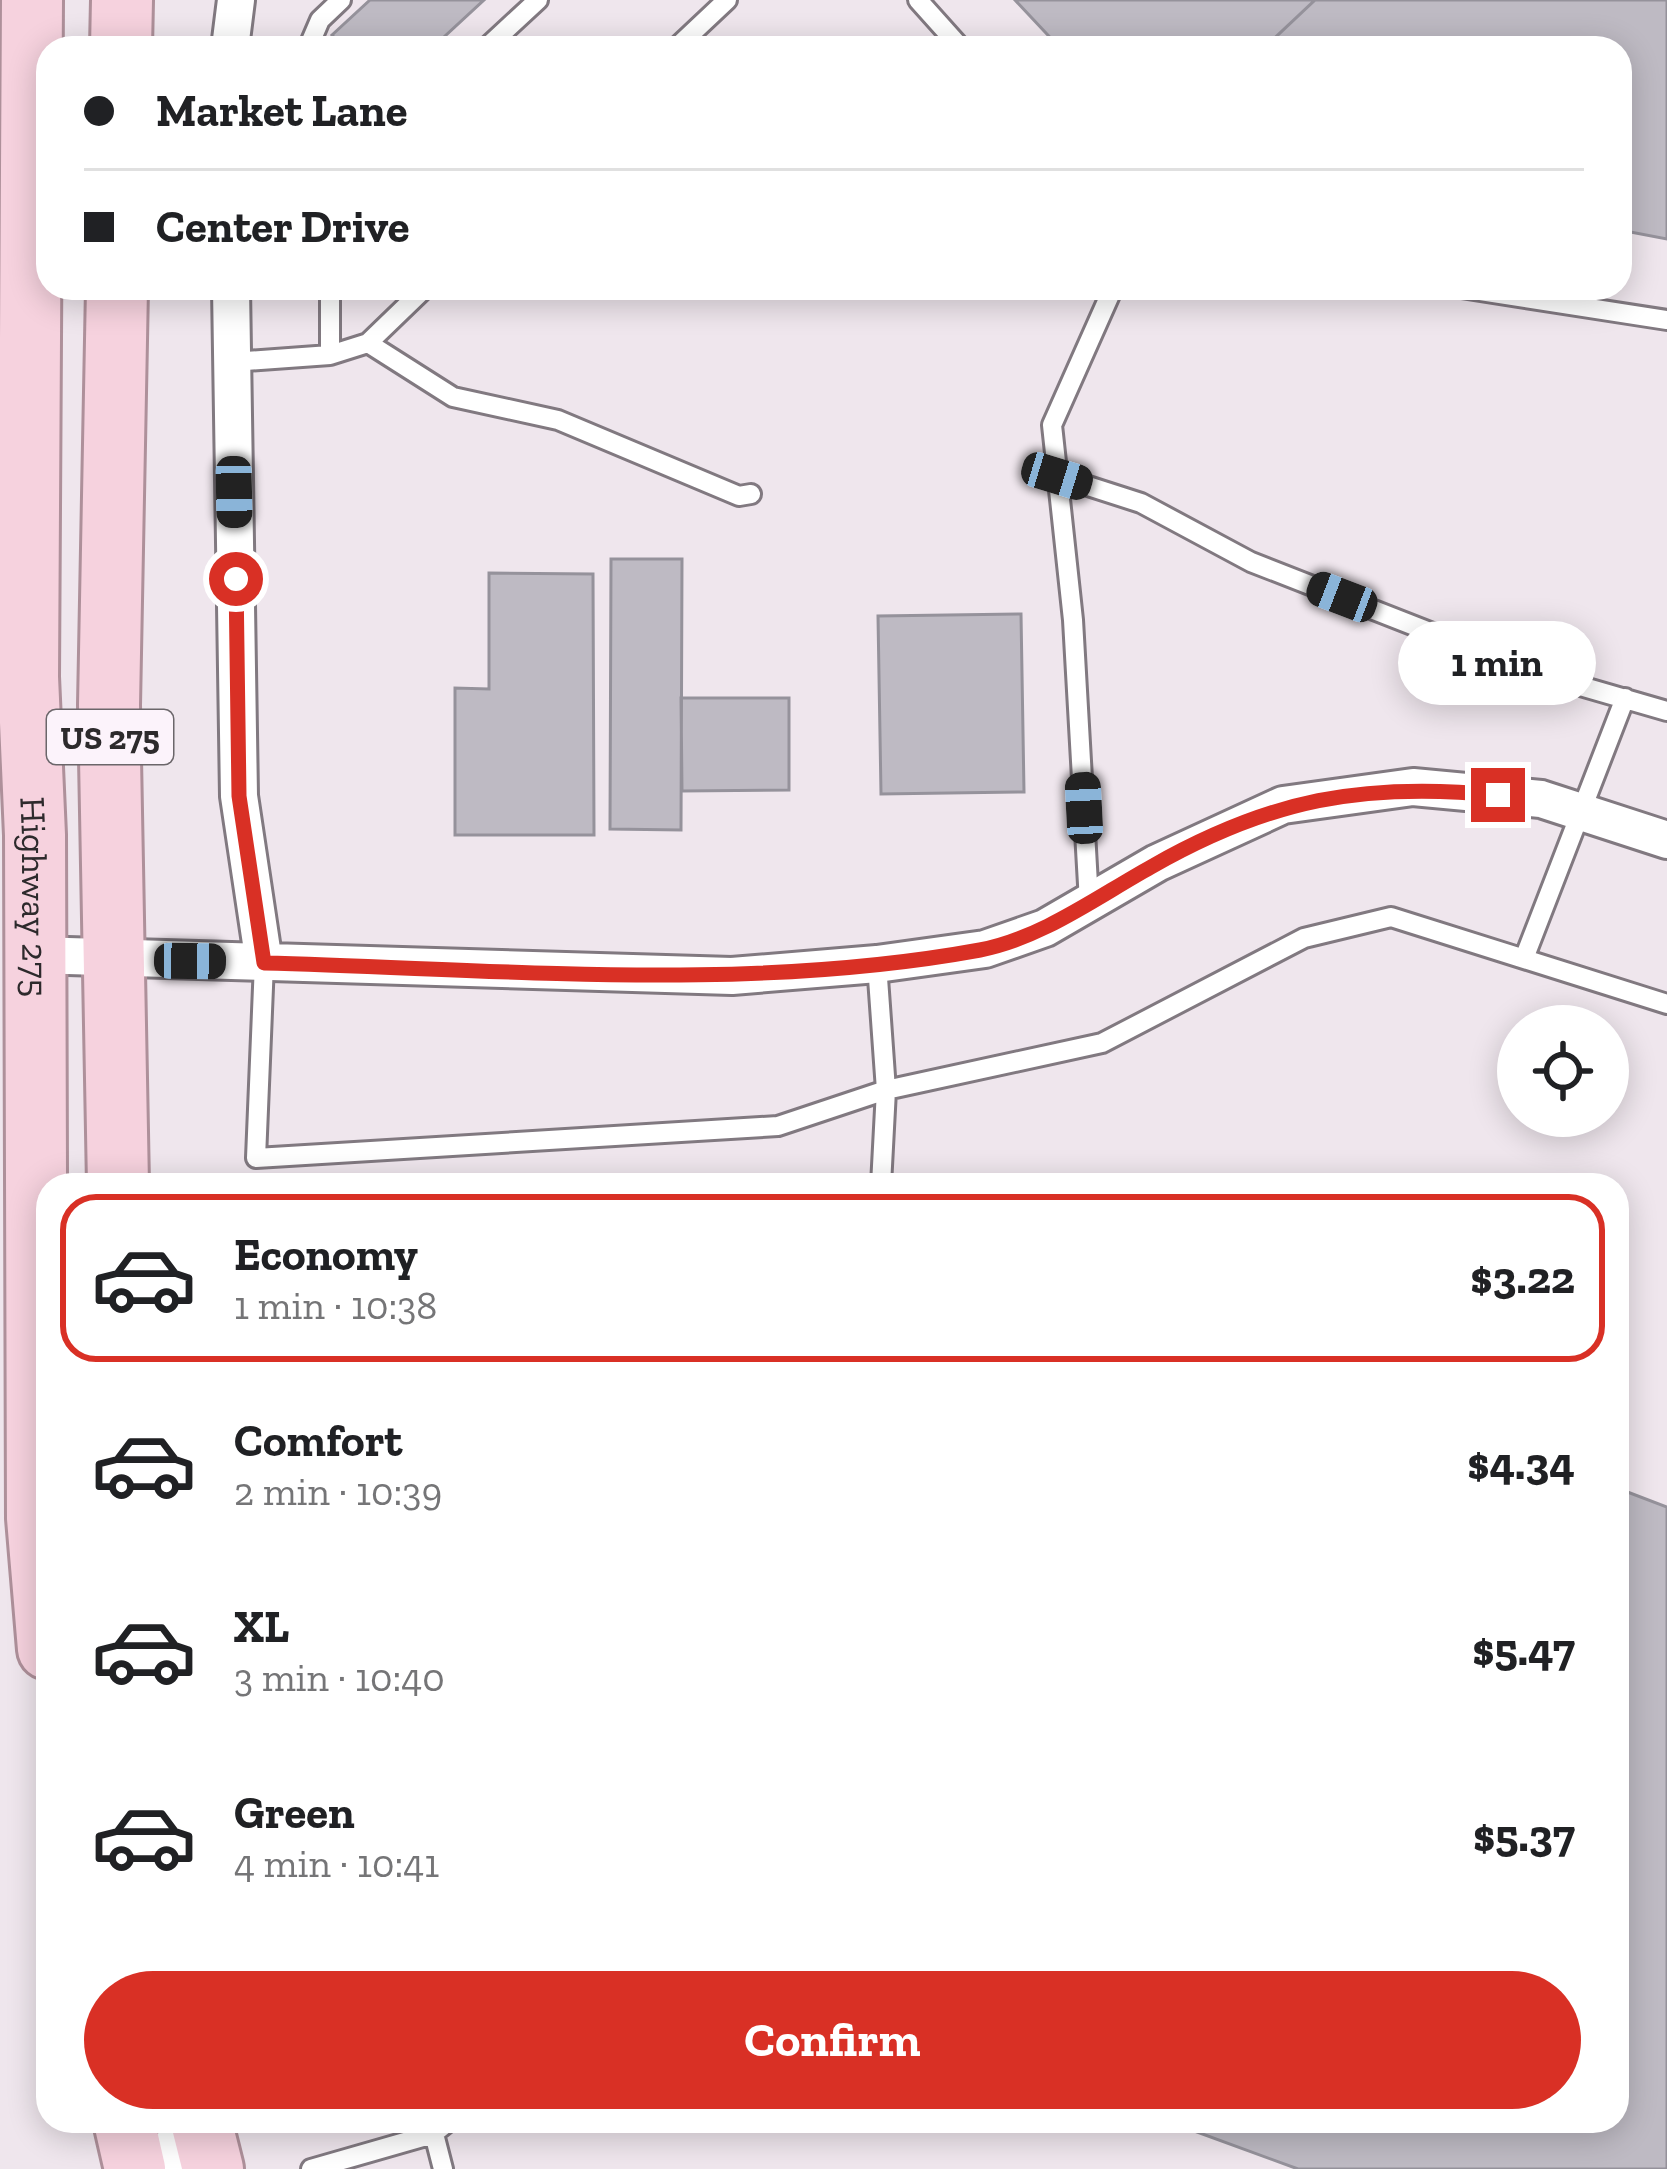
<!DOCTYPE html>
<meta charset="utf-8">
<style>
body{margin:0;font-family:"Zilla Slab",serif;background:#f6f6f6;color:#202124;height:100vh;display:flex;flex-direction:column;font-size:45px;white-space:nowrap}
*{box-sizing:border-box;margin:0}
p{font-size:39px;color:#757577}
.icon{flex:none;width:66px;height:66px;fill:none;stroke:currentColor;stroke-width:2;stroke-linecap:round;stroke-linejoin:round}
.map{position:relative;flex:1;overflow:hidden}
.drawer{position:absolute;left:36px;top:1173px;width:1593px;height:960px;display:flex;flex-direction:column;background:#fff;border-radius:36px;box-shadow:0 6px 30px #0003}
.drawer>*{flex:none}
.top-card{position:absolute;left:36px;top:36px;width:1596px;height:264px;border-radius:36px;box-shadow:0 6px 30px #0003;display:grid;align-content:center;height:264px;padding:0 48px;background:#fff}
.fabs{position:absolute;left:1497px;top:1005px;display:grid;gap:24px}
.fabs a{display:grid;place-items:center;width:132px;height:132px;border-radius:50%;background:#fff;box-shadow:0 6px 30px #0003;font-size:60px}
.end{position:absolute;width:54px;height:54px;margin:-27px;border:15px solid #d93025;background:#fff;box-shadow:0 0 0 6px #fff}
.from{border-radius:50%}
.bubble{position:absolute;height:84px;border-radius:42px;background:#fff;box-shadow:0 6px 30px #0003;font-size:39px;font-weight:700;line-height:84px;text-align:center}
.car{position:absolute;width:36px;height:72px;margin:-36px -18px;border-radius:15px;box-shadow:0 0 9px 3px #0007;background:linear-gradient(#222 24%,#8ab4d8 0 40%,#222 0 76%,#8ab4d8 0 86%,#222 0)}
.top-card b{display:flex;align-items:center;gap:42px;height:114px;font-size:45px}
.top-card b+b{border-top:3px solid #e0e0e0}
.top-card i{width:30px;height:30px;background:#202124}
ul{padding:21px 0 0;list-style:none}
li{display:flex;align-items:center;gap:36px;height:168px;margin:0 24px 18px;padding:0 24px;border:6px solid transparent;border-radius:36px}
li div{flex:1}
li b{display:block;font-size:45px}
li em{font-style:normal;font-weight:700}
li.current{border-color:#d93025}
li>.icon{width:108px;height:108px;stroke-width:1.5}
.cta{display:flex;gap:24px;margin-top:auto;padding:24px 48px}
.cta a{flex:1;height:138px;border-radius:72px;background:#d93025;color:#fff;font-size:48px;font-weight:700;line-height:138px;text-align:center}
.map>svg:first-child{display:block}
.building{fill:#bebac3;stroke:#95929b;stroke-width:3}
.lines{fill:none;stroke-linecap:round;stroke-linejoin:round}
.service-casing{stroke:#817980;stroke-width:24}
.minor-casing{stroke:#817980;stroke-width:42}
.tertiary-casing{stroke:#817980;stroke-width:51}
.trunk-casing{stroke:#ae909a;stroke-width:66}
.service{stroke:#fff;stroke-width:18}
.minor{stroke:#fff;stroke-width:36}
.tertiary{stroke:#fff;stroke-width:45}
.trunk{stroke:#f6d2de;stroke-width:60}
.route{stroke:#d93025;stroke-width:15}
.labels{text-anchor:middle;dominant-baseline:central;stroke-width:9;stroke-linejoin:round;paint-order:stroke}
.shield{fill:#fcf3fb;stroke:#6b666a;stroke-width:3}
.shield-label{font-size:33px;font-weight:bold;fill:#2d2a2c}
.street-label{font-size:36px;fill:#2d2a2c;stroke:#fcf3fb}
</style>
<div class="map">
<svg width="1667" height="2169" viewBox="0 0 1667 2169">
<rect width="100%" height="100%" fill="#efe6ed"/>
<!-- building -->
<path class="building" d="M370,0h114l-52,48h-88l-12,-13z
M1015,0h300l-51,48h-204z
M1315,0h352v239l-47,-9v-182h-356z
M611,559h71l-1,271 -71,-1z
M489,573l104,1 1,261h-139v-147l34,1z
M1021,614l3,178 -143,2 -3,-178z
M681,698h108v92l-107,1z
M1617,1488l50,19v662h-369l-131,-48h450z"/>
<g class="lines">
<defs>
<path id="service" d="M918,0l43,48
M308,48l12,-28 21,-20
M486,48l52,-48
M676,48l51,-48
M330,288v67
M1461,288l206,32
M368,343l85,54 105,23 181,76 12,-2
M232,362l98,-7 38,-12 57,-55
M1057,476l84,27 110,59 281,110 135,39
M1089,902l-16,-282 -21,-195 61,-137
M1525,956l100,-258
M264,963l-8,195 522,-32 108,-36 216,-47 202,-105 87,-21 276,87
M877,964l9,126 -5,95
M432,2126l11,43
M311,2169l122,-35 16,-13"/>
<path id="minor" d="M230,48l6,-48
M231,288l8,508 25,167
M35,955l697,21 145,-12 108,-15 60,-21 112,-65 126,-58 130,-18 128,12 126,41"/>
<path id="tertiary" d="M146,2169l58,-40"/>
<g id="trunk">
<path id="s1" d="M32,0l-4,677 7,158 2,683 11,131"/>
<path d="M121,48l1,-48"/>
<path d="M117,288l-8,417 9,480"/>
<path d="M124,2121l11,48"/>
<path d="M201,2121l12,48"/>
</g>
</defs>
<!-- service casing -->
<use href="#service" class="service-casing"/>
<!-- minor casing -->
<use href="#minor" class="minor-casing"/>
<!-- tertiary casing -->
<use href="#tertiary" class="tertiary-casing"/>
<!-- trunk casing -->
<use href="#trunk" class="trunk-casing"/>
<!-- service -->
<use href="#service" class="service"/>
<!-- minor -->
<use href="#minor" class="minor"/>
<!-- tertiary -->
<use href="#tertiary" class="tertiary"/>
<!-- trunk -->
<use href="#trunk" class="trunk"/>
</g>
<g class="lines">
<!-- route -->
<path class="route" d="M236,579l3,217 25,167c238,6 481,30 716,-13 62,-12 117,-53 171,-83 119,-68 212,-85 347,-72"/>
</g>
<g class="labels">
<!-- shield labels -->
<rect class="shield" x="47" y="710" width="126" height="54" rx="9"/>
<g class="shield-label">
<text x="110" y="737">US 275</text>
</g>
<!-- street labels -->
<g class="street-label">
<text stroke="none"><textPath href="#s1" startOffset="897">Highway 275</textPath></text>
</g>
</g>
</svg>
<div class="fabs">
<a><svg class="icon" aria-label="locate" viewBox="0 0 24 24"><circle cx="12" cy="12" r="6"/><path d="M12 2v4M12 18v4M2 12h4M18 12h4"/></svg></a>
</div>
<i class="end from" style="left:236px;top:579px"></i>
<i class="end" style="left:1498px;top:795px"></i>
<div class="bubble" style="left:1398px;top:621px;width:198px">1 min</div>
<i class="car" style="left:1057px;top:476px;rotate:107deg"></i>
<i class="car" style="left:234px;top:492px;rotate:179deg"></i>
<i class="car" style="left:1342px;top:597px;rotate:291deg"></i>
<i class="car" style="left:1084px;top:808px;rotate:357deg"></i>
<i class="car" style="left:190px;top:961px;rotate:91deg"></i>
<div class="top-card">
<b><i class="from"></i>Market Lane</b>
<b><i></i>Center Drive</b>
</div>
<section class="drawer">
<ul>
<li class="current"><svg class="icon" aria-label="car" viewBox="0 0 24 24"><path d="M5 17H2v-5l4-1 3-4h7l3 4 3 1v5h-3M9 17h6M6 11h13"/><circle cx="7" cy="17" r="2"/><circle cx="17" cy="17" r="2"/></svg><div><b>Economy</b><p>1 min · 10:38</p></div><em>$3.22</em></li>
<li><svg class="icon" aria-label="car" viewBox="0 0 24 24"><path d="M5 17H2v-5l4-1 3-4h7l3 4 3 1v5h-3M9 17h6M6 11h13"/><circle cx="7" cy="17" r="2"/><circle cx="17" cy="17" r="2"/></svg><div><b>Comfort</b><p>2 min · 10:39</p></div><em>$4.34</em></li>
<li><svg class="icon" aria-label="car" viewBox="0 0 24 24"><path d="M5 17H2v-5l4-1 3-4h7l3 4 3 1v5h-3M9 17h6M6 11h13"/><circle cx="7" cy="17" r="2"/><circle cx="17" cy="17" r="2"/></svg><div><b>XL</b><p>3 min · 10:40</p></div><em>$5.47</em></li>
<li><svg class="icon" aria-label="car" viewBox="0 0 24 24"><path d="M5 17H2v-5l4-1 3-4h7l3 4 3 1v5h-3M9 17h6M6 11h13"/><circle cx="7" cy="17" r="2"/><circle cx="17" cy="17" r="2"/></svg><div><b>Green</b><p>4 min · 10:41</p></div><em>$5.37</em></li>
</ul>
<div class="cta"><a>Confirm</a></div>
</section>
</div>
